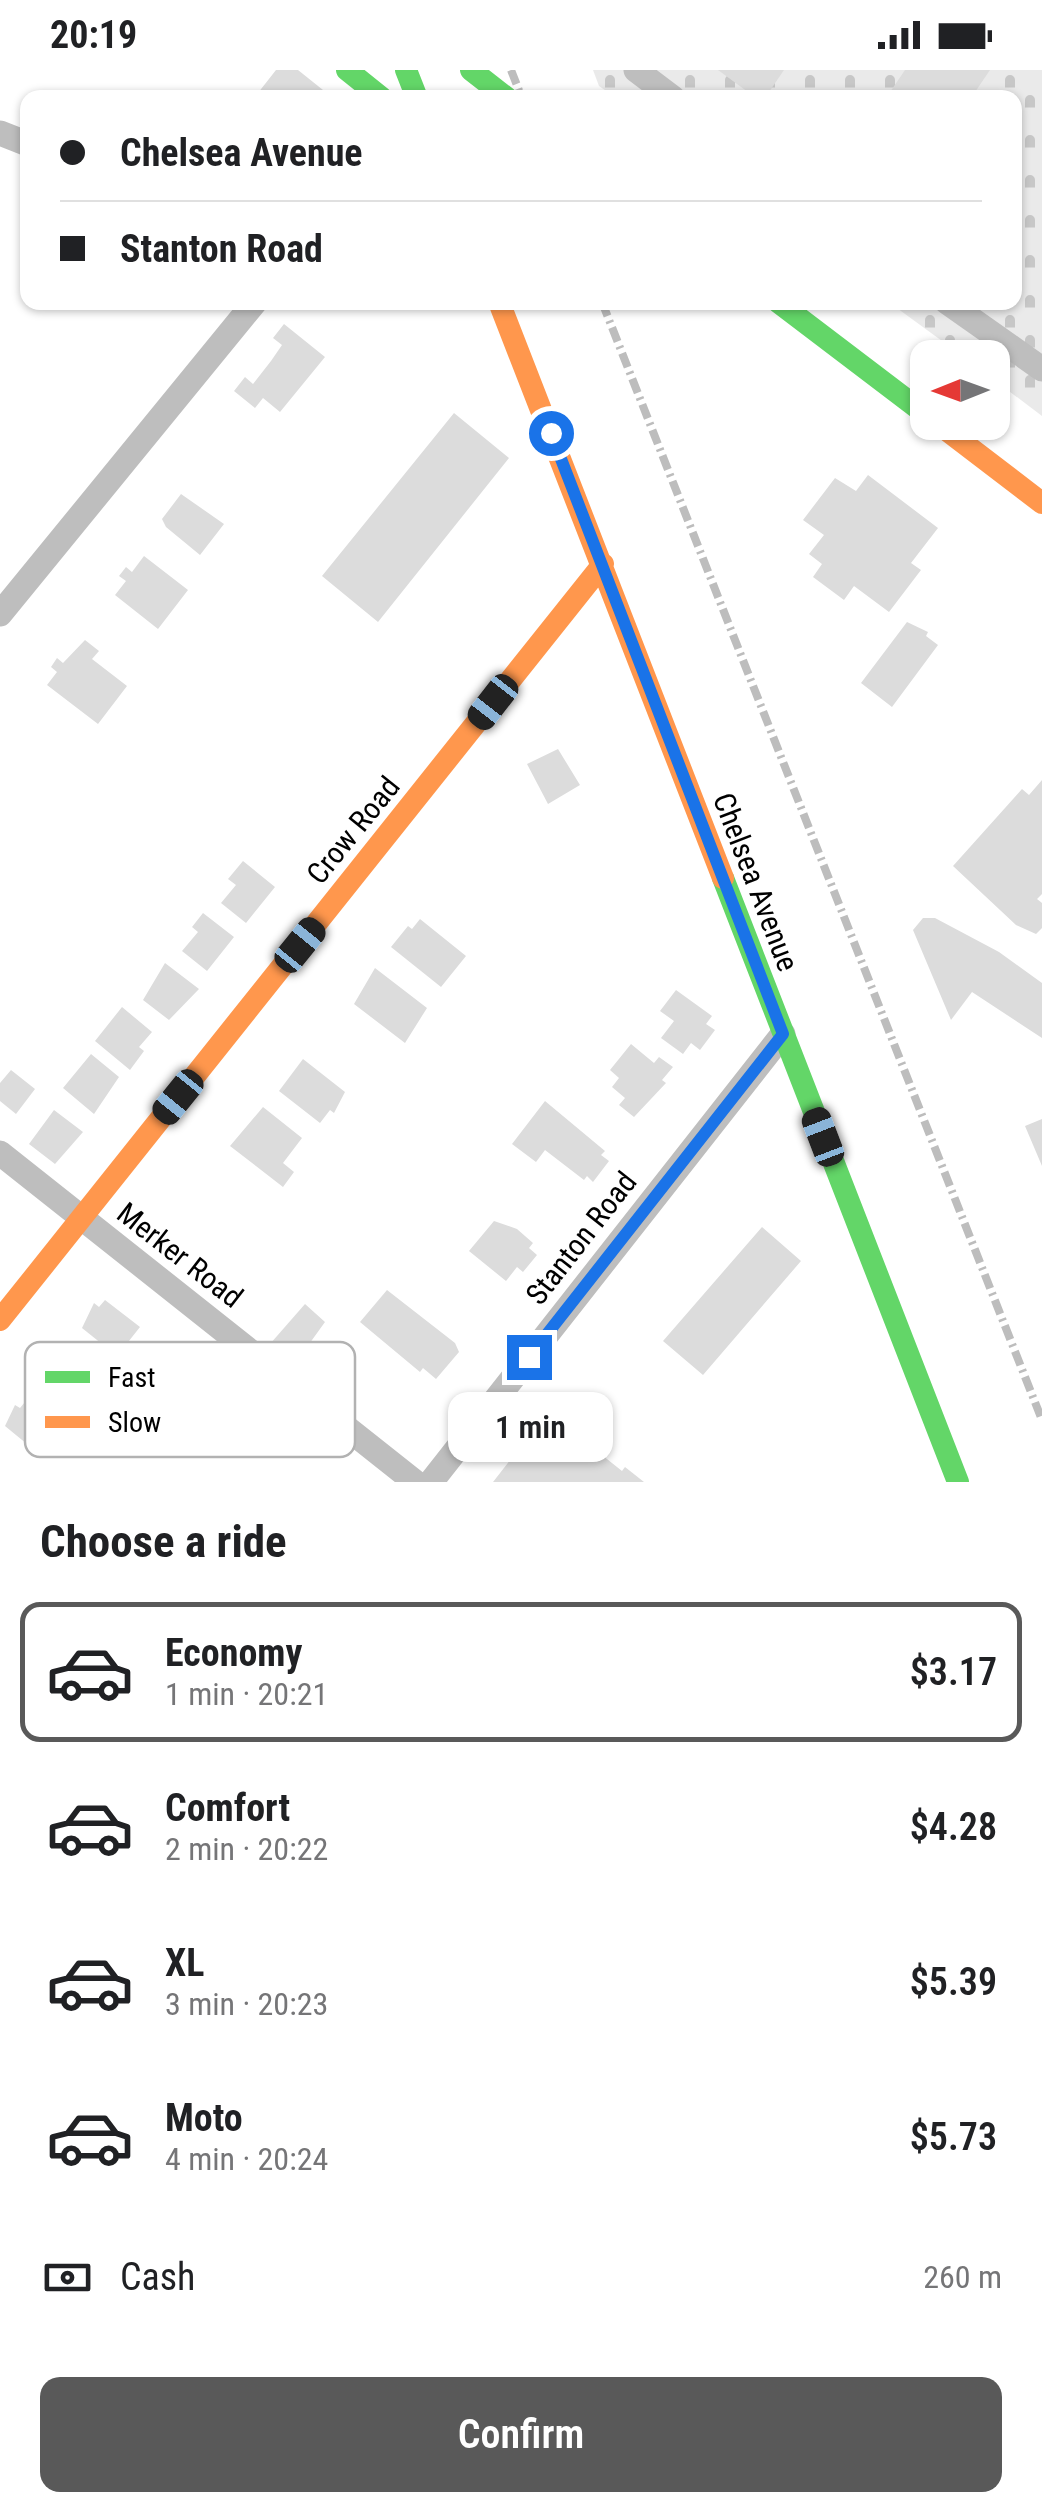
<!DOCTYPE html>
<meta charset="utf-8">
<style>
body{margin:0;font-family:"Roboto Condensed",sans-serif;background:#f6f6f6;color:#202124;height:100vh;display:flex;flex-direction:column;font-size:38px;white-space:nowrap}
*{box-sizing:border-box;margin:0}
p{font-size:32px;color:#757577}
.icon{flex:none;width:55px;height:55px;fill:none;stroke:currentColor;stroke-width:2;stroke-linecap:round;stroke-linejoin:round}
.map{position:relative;height:1412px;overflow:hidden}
.side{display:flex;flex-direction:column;background:#fff;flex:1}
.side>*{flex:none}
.guide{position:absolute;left:20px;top:20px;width:1002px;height:220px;border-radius:20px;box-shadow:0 2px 8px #0004;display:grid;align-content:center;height:220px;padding:0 40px;background:#fff}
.needle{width:65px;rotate:269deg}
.controls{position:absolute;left:910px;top:270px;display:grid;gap:20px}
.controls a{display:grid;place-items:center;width:100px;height:100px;border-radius:20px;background:#fff;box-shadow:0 2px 8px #0004;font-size:50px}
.end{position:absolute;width:45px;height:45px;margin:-22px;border:12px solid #1a73e8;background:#fff;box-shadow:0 0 0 5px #fff}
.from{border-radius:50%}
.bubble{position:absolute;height:70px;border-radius:20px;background:#fff;box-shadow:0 2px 8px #0004;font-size:32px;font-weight:600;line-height:70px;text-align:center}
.car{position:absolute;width:30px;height:60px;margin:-30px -15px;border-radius:12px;box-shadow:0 0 8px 2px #0007;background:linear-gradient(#222 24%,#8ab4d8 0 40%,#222 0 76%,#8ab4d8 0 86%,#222 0)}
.guide b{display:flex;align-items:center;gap:35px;height:95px;font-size:38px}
.guide b+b{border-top:2px solid #e0e0e0}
.guide i{width:25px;height:25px;background:#202124}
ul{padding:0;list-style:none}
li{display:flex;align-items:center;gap:30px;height:140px;margin:0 20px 15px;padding:0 20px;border:5px solid transparent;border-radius:20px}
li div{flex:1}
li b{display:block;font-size:38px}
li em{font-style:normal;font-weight:600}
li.selected{border-color:#595959}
li>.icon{width:90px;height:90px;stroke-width:1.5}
h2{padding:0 40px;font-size:45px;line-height:120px}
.pay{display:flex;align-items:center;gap:25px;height:110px;padding:0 40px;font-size:38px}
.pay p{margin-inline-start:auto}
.primary-button{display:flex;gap:20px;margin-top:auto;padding:20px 40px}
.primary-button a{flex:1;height:115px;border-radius:20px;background:#595959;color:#fff;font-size:40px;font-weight:600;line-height:115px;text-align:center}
.status{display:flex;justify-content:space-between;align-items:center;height:70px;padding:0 50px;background:#fff;direction:ltr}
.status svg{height:28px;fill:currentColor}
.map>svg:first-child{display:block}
.cemetery{fill:url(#cemetery-stones)}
.building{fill:#dcdcdc}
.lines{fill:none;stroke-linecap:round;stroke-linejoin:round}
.street{stroke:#bebebe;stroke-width:25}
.fast{stroke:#63d668;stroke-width:22}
.slow{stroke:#ff974d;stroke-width:22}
.rail{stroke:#bdbdbd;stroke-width:8;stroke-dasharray:15 5 2.5 5;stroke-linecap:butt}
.route{stroke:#1a73e8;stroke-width:12}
.labels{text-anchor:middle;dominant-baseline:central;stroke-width:8;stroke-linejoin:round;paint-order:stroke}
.street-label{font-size:30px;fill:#000;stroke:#fff}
.key{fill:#fff;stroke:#b2b2b2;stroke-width:2.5}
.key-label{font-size:28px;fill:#000}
</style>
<div class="status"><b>20:19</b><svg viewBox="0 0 49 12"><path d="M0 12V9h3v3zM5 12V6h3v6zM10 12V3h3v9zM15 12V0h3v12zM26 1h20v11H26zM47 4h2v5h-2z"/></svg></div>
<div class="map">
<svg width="1042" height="1412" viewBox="0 0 1042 1412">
<defs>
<pattern id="cemetery-stones" width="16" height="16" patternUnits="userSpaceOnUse" patternTransform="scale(2.5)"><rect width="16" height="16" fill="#eaeaea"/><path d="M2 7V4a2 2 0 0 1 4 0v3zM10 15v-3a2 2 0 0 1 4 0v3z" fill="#c7c7c7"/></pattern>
</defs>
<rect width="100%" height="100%" fill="#fff"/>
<!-- cemetery -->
<path class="cemetery" d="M593,0h449v346l-49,-37 -1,-21 -28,-1 -74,-54 125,-1v-204l-400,-1 -16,-11z"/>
<!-- building -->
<path class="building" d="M276,0h22l35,28h-79z
M718,0h66l-19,28h-9z
M905,0h85l-19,28h-85z
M284,254l41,33 -45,55 -17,-14 -8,10 -21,-17 11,-14 8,7 18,-23 11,-16 -9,-7z
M454,343l55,45 -131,164 -56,-46z
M868,405l70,53 -27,35 10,7 -32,42 -35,-26 -10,14 -31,-23 9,-13 -13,-10 15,-19 -21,-15 32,-42 21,13z
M181,424l43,30 -24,31 -34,-28 -4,-8z
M144,486l44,34 -30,39 -43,-34 11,-14 -7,-5 7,-9 6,5z
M907,552l21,10 -2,4 12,9 -46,62 -31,-24z
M85,570l14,11 -7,8 35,27 -29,38 -51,-39 10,-13 -6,-5 6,-9 6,5z
M558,679l22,36 -32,19 -21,-40z
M1042,710v114l-5,5 5,4v25l-6,6 -20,-9 -63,-59 69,-77 7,6z
M243,791l32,26 -29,36 -25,-20 15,-18 -8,-6z
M203,843l31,24 -27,34 -25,-20 16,-19 -6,-5z
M923,848h12l64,34 43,31v55l-70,-46 -21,28 -38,-90z
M420,849l46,37 -25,31 -50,-40 17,-21 4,3z
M165,893l34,26 -30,31 -26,-20z
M375,898l52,40 -22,35 -51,-39z
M676,920l36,26 -6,8 9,6 -15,20 -9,-7 -8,11 -22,-16 13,-17 -14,-10z
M122,937l30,25 -13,15 5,4 -14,19 -35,-29z
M631,974l23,19 5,-6 14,10 -11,13 4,3 -32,34 -15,-12 6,-7 -13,-11 7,-9 -9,-8z
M91,984l28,23 -25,37 -31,-26z
M303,989l42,33 -11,21 -4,-3 -10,13 -41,-32z
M11,1000l24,19 -19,25 -16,-13v-18z
M545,1031l60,50 -4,4 8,6 -16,21 -6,-6 -3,4 -39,-30 -9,12 -24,-18z
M263,1037l39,31 -19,25 11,9 -11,15 -53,-41z
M54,1040l29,22 -28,32 -26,-20z
M1042,1049v47l-17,-40z
M494,1151l23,8 16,14 -4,5 8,7 -14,17 -6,-5 -11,14 -37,-30z
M762,1157l39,34 -98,114 -40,-34z
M387,1220l68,53 4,9 -23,27 -13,-11 -3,4 -60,-50z
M105,1230l35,27 -23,29 -35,-28 12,-25 5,4z
M305,1234l20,18 -31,43 -24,-21z
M29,1327l36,29 -17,22 -9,-7 -6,8 -28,-23 10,-21 5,3z
M548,1342l74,59 3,-4 19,15h-151z"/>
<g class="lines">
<!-- street -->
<path class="street" d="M636,0l37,28
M0,63l28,11
M947,232l95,67
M0,544l255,-312
M0,1083l415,329
M431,1412l352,-448"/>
<!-- fast -->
<path class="fast" d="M347,0l35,28
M406,0l11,28
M471,0l36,28
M778,232l150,114
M723,808l235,604"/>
<!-- slow -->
<path class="slow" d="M499,232l224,576
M936,352l106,81
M0,1250l603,-756"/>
<!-- rail -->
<path class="rail" d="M511,0l11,28
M602,232l440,1118"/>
</g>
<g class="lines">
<!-- route -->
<path class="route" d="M529,1287l254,-323 -232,-601"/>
</g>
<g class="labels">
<!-- street labels -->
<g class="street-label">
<text transform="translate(353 760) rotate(-51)">Crow Road</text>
<text transform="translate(756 812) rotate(69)">Chelsea Avenue</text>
<text transform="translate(581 1168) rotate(-52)">Stanton Road</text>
<text transform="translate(180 1185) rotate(38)">Merker Road</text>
</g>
</g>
<!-- legend -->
<rect x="25" y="1272" width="330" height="115" rx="15" class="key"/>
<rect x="45" y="1301" width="45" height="12" fill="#63d668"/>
<rect x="45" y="1346" width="45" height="12" fill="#ff974d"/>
<g class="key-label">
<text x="108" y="1317">Fast</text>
<text x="108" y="1362">Slow</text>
</g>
</svg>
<div class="controls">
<a><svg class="needle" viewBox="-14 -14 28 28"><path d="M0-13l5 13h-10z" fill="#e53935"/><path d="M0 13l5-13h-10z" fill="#757577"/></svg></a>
</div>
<i class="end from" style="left:551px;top:363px"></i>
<i class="end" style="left:529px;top:1287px"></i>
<div class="bubble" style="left:448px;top:1322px;width:165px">1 min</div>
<i class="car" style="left:493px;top:632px;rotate:218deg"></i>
<i class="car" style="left:300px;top:875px;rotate:39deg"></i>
<i class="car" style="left:178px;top:1027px;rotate:219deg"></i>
<i class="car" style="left:823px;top:1067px;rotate:339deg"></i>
<div class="guide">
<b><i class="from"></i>Chelsea Avenue</b>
<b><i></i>Stanton Road</b>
</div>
</div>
<section class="side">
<h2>Choose a ride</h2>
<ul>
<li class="selected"><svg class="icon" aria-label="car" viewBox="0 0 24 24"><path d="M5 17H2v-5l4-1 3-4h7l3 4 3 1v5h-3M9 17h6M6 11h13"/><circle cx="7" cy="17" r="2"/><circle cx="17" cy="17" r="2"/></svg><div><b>Economy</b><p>1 min · 20:21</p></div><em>$3.17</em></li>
<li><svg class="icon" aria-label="car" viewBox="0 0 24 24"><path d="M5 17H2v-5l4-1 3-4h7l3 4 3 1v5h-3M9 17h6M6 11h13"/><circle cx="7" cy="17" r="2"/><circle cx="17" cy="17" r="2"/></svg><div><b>Comfort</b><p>2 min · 20:22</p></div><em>$4.28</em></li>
<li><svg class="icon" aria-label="car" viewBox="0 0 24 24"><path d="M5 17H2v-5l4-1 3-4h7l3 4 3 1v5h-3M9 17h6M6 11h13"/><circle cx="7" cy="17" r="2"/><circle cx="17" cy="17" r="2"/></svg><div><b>XL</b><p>3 min · 20:23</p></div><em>$5.39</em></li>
<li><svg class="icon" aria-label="car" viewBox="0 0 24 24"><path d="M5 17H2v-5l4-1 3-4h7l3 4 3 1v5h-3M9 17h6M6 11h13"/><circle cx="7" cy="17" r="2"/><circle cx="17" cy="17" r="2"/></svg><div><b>Moto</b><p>4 min · 20:24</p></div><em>$5.73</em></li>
</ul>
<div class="pay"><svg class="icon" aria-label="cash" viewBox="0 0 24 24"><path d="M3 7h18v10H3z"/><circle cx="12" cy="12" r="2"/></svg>Cash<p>260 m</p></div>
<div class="primary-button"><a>Confirm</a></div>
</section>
